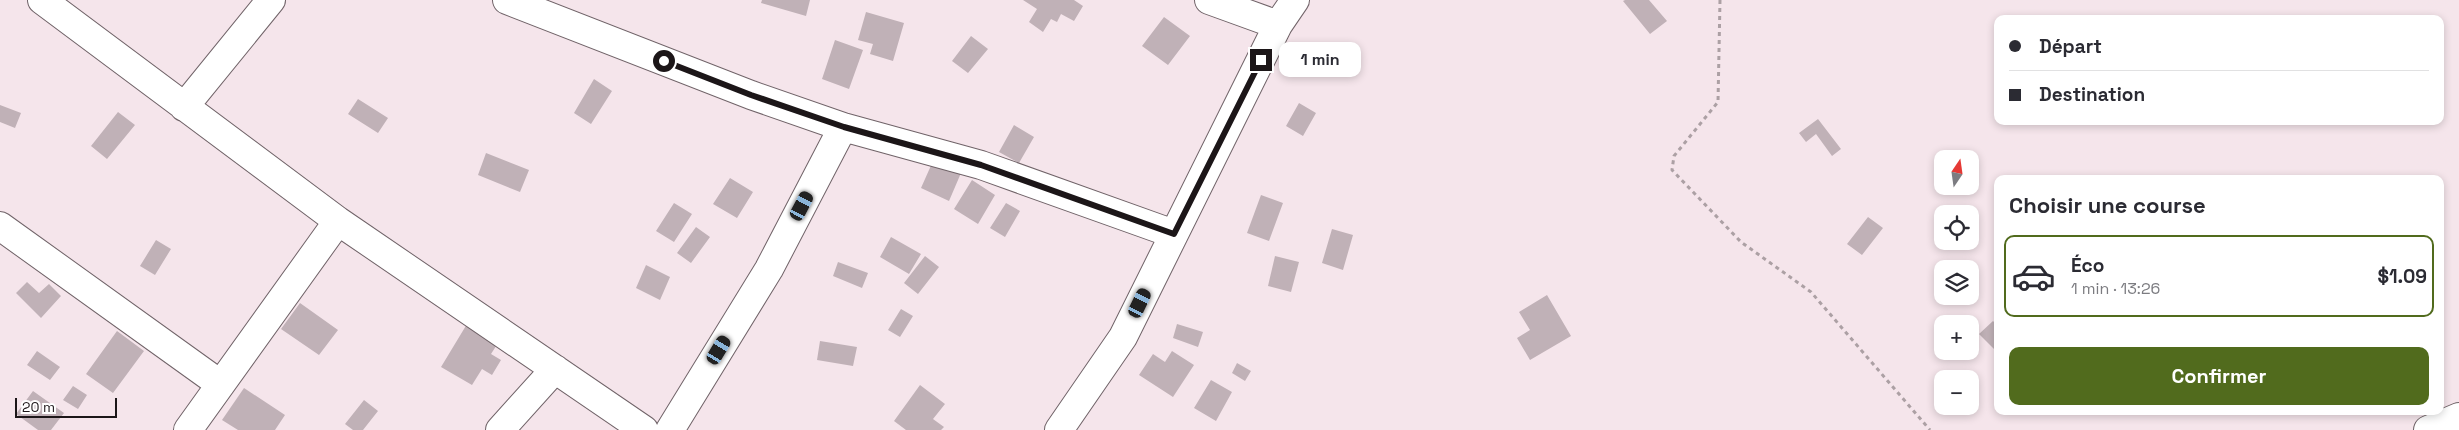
<!DOCTYPE html>
<html lang="fr">
<meta charset="utf-8">
<style>
body{margin:0;font-family:"Space Grotesk",sans-serif;background:#f7f7f7;color:#2b2b33;height:100vh;display:flex;flex-direction:column;font-size:19px;white-space:nowrap}
*{box-sizing:border-box;margin:0}
p{font-size:16px;color:#7c7c81}
.icon{flex:none;width:28px;height:28px;fill:none;stroke:currentColor;stroke-width:2;stroke-linecap:round;stroke-linejoin:round}
.map{position:relative;flex:1;overflow:hidden}
.details{position:absolute;left:1994px;top:175px;width:450px;height:240px;display:flex;flex-direction:column;background:#fff;border-radius:10px;box-shadow:0 2px 8px #0003}
.details>*{flex:none}
.guide{position:absolute;left:1994px;top:15px;width:450px;height:110px;border-radius:10px;box-shadow:0 2px 8px #0003;display:grid;align-content:center;height:110px;padding:0 15px;background:#fff}
.needle{width:32px;rotate:13deg}
.controls{position:absolute;left:1934px;top:150px;display:grid;gap:10px}
.controls a{display:grid;place-items:center;width:45px;height:45px;border-radius:10px;background:#fff;box-shadow:0 2px 8px #0003;font-size:25px}
.scale{position:absolute;left:15px;bottom:12px;width:102px;box-sizing:border-box;padding-left:5px;border:2px solid #1c1618;border-top:0;font-size:14px;line-height:18px;white-space:nowrap;color:#1c1618;-webkit-text-stroke:4px #fff;paint-order:stroke}
.end{position:absolute;width:22px;height:22px;margin:-11px;border:6px solid #1c1618;background:#fff;box-shadow:0 0 0 2px #fff}
.from{border-radius:50%}
.bubble{position:absolute;height:35px;border-radius:10px;background:#fff;box-shadow:0 2px 8px #0003;font-size:16px;font-weight:800;line-height:35px;text-align:center}
.car{position:absolute;width:15px;height:30px;margin:-15px -8px;border-radius:6px;box-shadow:0 0 4px 1px #0007;background:linear-gradient(#222 24%,#8ab4d8 0 40%,#222 0 76%,#8ab4d8 0 86%,#222 0)}
.guide b{display:flex;align-items:center;gap:18px;height:48px;font-size:19px}
.guide b+b{border-top:1px solid #e1e1e2}
.guide i{width:12px;height:12px;background:#2b2b33}
ul{padding:0;list-style:none}
li{display:flex;align-items:center;gap:15px;height:82px;margin:0 10px 8px;padding:0 5px;border:2px solid transparent;border-radius:10px}
li div{flex:1}
li b{display:block;font-size:19px}
li em{font-style:normal;font-weight:800}
li.on{border-color:#516b1d}
li>.icon{width:45px;height:45px;stroke-width:1.5}
h2{padding:0 15px;font-size:22px;line-height:60px}
.primary-button{display:flex;gap:10px;margin-top:auto;padding:10px 15px}
.primary-button a{flex:1;height:58px;border-radius:10px;background:#516b1d;color:#fff;font-size:20px;font-weight:800;line-height:58px;text-align:center}
.map>svg:first-child{display:block}
.building{fill:#c0b1b7}
.lines{fill:none;stroke-linecap:round;stroke-linejoin:round}
.minor-casing{stroke:#706368;stroke-width:30}
.path{stroke:#aca0a4;stroke-width:3;stroke-dasharray:4 4;stroke-linecap:butt}
.minor{stroke:#fff;stroke-width:28}
.route{stroke:#1c1618;stroke-width:6}
</style>
<div class="map">
<svg width="2459" height="430" viewBox="0 0 2459 430">
<rect width="100%" height="100%" fill="#f5e5eb"/>
<!-- building -->
<path class="building" d="M762,0h48l-4,16 -45,-13z
M1023,0h51l9,6 -9,15 -13,-7 -4,8 -6,-3 -8,13 -14,-10 8,-13z
M1625,0h24l18,21 -17,13 -27,-33z
M866,12l38,11 -11,38 -23,-7 3,-10 -15,-4z
M1164,17l26,19 -22,29 -26,-19z
M971,36l17,13 -20,24 -16,-12z
M835,40l28,10 -14,39 -27,-10z
M594,79l18,12 -21,33 -17,-11z
M358,99l30,19 -10,15 -30,-19z
M1299,103l17,10 -13,23 -17,-10z
M0,105l21,8 -6,15 -15,-6z
M118,112l17,13 -28,34 -16,-13z
M1818,119l23,30 -9,7 -16,-22 -10,8 -7,-9z
M1014,125l20,12 -15,26 -20,-11z
M486,153l43,17 -9,22 -42,-17z
M933,161l28,12 -12,28 -28,-13z
M730,178l23,14 -16,26 -24,-14z
M972,180l23,15 -17,29 -24,-15z
M1261,195l22,8 -14,38 -22,-8z
M674,203l18,11 -18,28 -18,-11z
M1006,203l14,8 -15,26 -15,-9z
M1868,217l15,11 -21,27 -15,-11z
M696,227l14,10 -19,26 -14,-10z
M1332,229l21,6 -10,35 -21,-7z
M891,237l30,17 -12,20 -29,-17z
M156,240l15,9 -16,26 -15,-9z
M925,256l14,11 -21,27 -14,-11z
M1275,256l24,6 -8,30 -23,-6z
M838,262l30,11 -6,15 -29,-12z
M646,265l24,12 -10,23 -24,-12z
M27,282l12,11 10,-9 12,12 -20,22 -25,-25z
M1547,295l24,41 -41,24 -13,-22 13,-8 -11,-18z
M300,303l38,27 -19,25 -38,-26z
M901,309l12,7 -13,21 -12,-7z
M1993,321l5,5v27l-19,-19z
M467,324l31,19 -7,11 10,6 -9,15 -10,-6 -10,16 -31,-18z
M1177,324l26,8 -5,15 -25,-9z
M117,331l27,20 -31,42 -27,-19z
M820,341l37,6 -4,19 -36,-6z
M37,351l23,16 -10,13 -23,-15z
M1172,351l22,14 -21,32 -34,-22 14,-21 12,8z
M1237,363l14,8 -6,10 -13,-8z
M1211,380l21,12 -16,29 -22,-13z
M920,385l25,19 -12,15 11,8 -3,3h-35l-12,-9z
M73,386l14,9 -9,14 -15,-9z
M244,388l41,27 -10,15h-37l-16,-10z
M33,391l31,22 -13,17h-13l-22,-16z
M364,400l14,11 -15,19h-10l-8,-6z"/>
<g class="lines">
<defs>
<path id="minor" d="M42,0l296,221 306,209
M507,0l244,95 92,32 138,38 193,69
M1209,0l69,25
M184,107l87,-107
M0,226l220,158
M188,430l150,-209
M500,430l55,-61
M670,430l99,-161 74,-142
M1059,430l64,-93 155,-312 17,-25
M2428,430l31,-13"/>
</defs>
<!-- minor casing -->
<use href="#minor" class="minor-casing"/>
<!-- path -->
<path class="path" d="M1720,0l-2,102 -44,54 -2,14 69,72 70,50 119,138"/>
<!-- minor -->
<use href="#minor" class="minor"/>
</g>
<g class="lines">
<!-- route -->
<path class="route" d="M664,61l87,34 93,32 137,38 193,69 87,-174"/>
</g>
</svg>
<div class="controls">
<a><svg class="needle" viewBox="-14 -14 28 28"><path d="M0-13l5 13h-10z" fill="#e53935"/><path d="M0 13l5-13h-10z" fill="#7c7c81"/></svg></a>
<a><svg class="icon" aria-label="locate" viewBox="0 0 24 24"><circle cx="12" cy="12" r="6"/><path d="M12 2v4M12 18v4M2 12h4M18 12h4"/></svg></a>
<a><svg class="icon" aria-label="layers" viewBox="0 0 24 24"><path d="M12 4l9 5-9 5-9-5zM3 14l9 5 9-5"/></svg></a>
<a>+</a>
<a>−</a>
</div>
<div class="scale">20 m</div>
<i class="end from" style="left:664px;top:61px"></i>
<i class="end" style="left:1261px;top:60px"></i>
<div class="bubble" style="left:1279px;top:42px;width:82px">1 min</div>
<i class="car" style="left:802px;top:206px;rotate:28deg"></i>
<i class="car" style="left:1140px;top:303px;rotate:26deg"></i>
<i class="car" style="left:719px;top:350px;rotate:31deg"></i>
<div class="guide">
<b><i class="from"></i>Départ</b>
<b><i></i>Destination</b>
</div>
<section class="details">
<h2>Choisir une course</h2>
<ul>
<li class="on"><svg class="icon" aria-label="car" viewBox="0 0 24 24"><path d="M5 17H2v-5l4-1 3-4h7l3 4 3 1v5h-3M9 17h6M6 11h13"/><circle cx="7" cy="17" r="2"/><circle cx="17" cy="17" r="2"/></svg><div><b>Éco</b><p>1 min · 13:26</p></div><em>$1.09</em></li>
</ul>
<div class="primary-button"><a>Confirmer</a></div>
</section>
</div>
